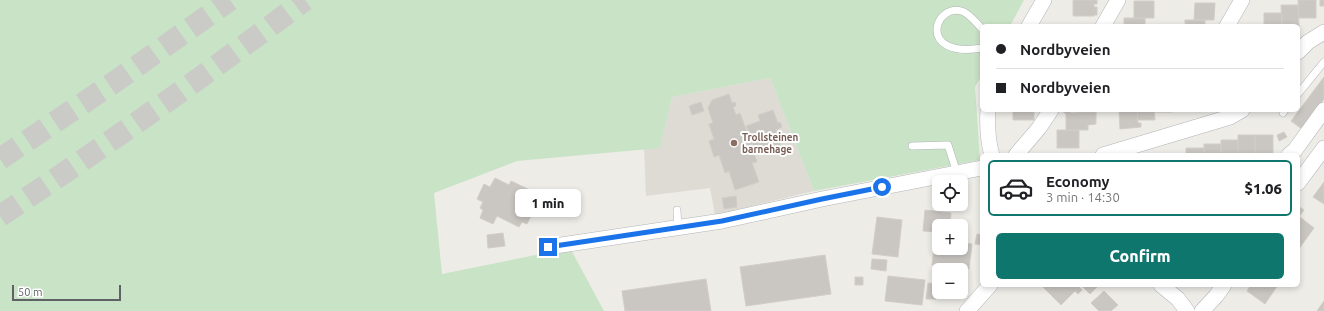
<!DOCTYPE html>
<meta charset="utf-8">
<style>
body{margin:0;font-family:Ubuntu,sans-serif;background:#f2f2f2;color:#202124;height:100vh;display:flex;flex-direction:column;font-size:15px;white-space:nowrap}
*{box-sizing:border-box;margin:0}
p{font-size:13px;color:#757577}
.icon{flex:none;width:22px;height:22px;fill:none;stroke:currentColor;stroke-width:2;stroke-linecap:round;stroke-linejoin:round}
.map{position:relative;flex:1;overflow:hidden}
.sheet{position:absolute;left:980px;top:153px;width:320px;height:134px;display:flex;flex-direction:column;background:#fff;border-radius:6px;box-shadow:0 2px 6px #0003}
.sheet>*{flex:none}
.guide{position:absolute;left:980px;top:24px;width:320px;height:88px;border-radius:6px;box-shadow:0 2px 6px #0003;display:grid;align-content:center;height:88px;padding:0 16px;background:#fff}
.controls{position:absolute;left:932px;top:175px;display:grid;gap:8px}
.controls a{display:grid;place-items:center;width:36px;height:36px;border-radius:6px;background:#fff;box-shadow:0 2px 6px #0003;font-size:20px}
.scale{position:absolute;left:12px;bottom:10px;width:109px;box-sizing:border-box;padding-left:4px;border:2px solid #5e6265;border-top:0;font-size:11px;line-height:14px;white-space:nowrap;color:#5e6265;-webkit-text-stroke:3px #fff;paint-order:stroke}
.end{position:absolute;width:18px;height:18px;margin:-9px;border:5px solid #1a73e8;background:#fff;box-shadow:0 0 0 2px #fff}
.from{border-radius:50%}
.bubble{position:absolute;height:28px;border-radius:6px;background:#fff;box-shadow:0 2px 6px #0003;font-size:13px;font-weight:800;line-height:28px;text-align:center}
.guide b{display:flex;align-items:center;gap:14px;height:38px;font-size:15px}
.guide b+b{border-top:1px solid #e0e0e0}
.guide i{width:10px;height:10px;background:#202124}
ul{padding:7px 0 0;list-style:none}
li{display:flex;align-items:center;gap:12px;height:56px;margin:0 8px 6px;padding:0 8px;border:2px solid #e0e0e0;border-radius:6px}
li div{flex:1}
li b{display:block;font-size:15px}
li em{font-style:normal;font-weight:800}
li.selected{border-color:#0f766e}
li>.icon{width:36px;height:36px;stroke-width:1.5}
.primary-button{display:flex;gap:8px;margin-top:auto;padding:8px 16px}
.primary-button a{flex:1;height:46px;border-radius:6px;background:#0f766e;color:#fff;font-size:16px;font-weight:800;line-height:46px;text-align:center}
.map>svg:first-child{display:block}
.education{fill:#dedbd5}
.green{fill:#c9e3c7}
.building{fill:#cac7c3;stroke:#d2cdc6}
.lines{fill:none;stroke-linecap:round;stroke-linejoin:round}
.motorway-tunnel{stroke:#cacac6;stroke-width:22;stroke-dasharray:22 11;stroke-linecap:butt}
.service-casing{stroke:#b2b4b7;stroke-width:8}
.minor-casing{stroke:#b2b4b7;stroke-width:16}
.service{stroke:#fff;stroke-width:7}
.minor{stroke:#fff;stroke-width:15}
.route{stroke:#1a73e8;stroke-width:5}
.education-dot{fill:#8d6e63;stroke:#fff;stroke-width:1.5}
.labels{text-anchor:middle;dominant-baseline:central;stroke-width:4;stroke-linejoin:round;paint-order:stroke}
.education-label{font-size:10px;font-weight:bold;fill:#785e54;stroke:#fff;text-anchor:start}
</style>
<div class="map">
<svg width="1324" height="311" viewBox="0 0 1324 311">
<rect width="100%" height="100%" fill="#eeece7"/>
<!-- education -->
<path class="education" d="M770,78l44,113 -99,24 -5,-27 -64,8 -2,-47 16,-2 12,-50z"/>
<!-- green -->
<path class="green" d="M0,0h1024l-14,26h-28v49l-7,12 5,73 -166,31 -44,-113 -98,19 -12,51 -143,13 -83,32 8,81 128,-26 34,63h-604z"/>
<!-- building -->
<path class="building" d="M1073,0h24v4h-3v3h3v8h-3v1h-21z
M1298,0h18v18h-17z
M1320,0h4v6h-4z
M1134,1h20v17h-20z
M1195,3h20l-1,17h-20z
M1281,5h17l1,21h-17z
M1264,13h18v13h-18z
M1124,18h21v8h-21z
M1185,20h20v6h-20z
M1324,77v22l-22,30 -11,-8z
M729,94l3,9 3,-1 1,4 -3,1 3,8 4,-2 7,19 1,-1 -2,-5 14,-5 -2,-6 15,-5 5,13 2,-1 2,5 -6,3 5,17 -24,8 -5,-12 -1,1 6,18 -5,1 7,19 -24,8 -6,-19 -4,2 -6,-18 -5,2 -5,-16 5,-2 -5,-15 4,-1 -5,-15 4,-8z
M701,102l3,9 -12,4 -3,-9z
M1013,110h21v10h-21z
M1064,110h7v3l25,-1v12l-8,1v5h-22v-17h-2z
M1075,110h21v2h-21z
M1119,110h18l1,13h3v4l-21,2z
M1137,110h17l1,10h-17z
M1154,110h18v2h-18z
M1057,130h22v18h-22z
M1284,132l3,5 -8,4 -2,-6z
M1238,135h17v20h-17z
M1255,135h18v20h-18z
M1221,140h17v15h-17z
M1204,144h17v11h-17z
M1186,148h18v7h-18z
M495,178l14,7 2,-4 19,9 -1,3 4,2 -2,4 1,1 -2,5 5,3 -8,16 -5,-2 -3,5 -22,-11 -4,8 -13,-6 3,-8 -3,-2 3,-6 -6,-3 7,-15 6,3z
M1324,182v22l-11,-7z
M736,196l1,11 -13,2 -2,-11z
M1298,206l6,4 -6,8z
M925,210l26,3 -1,13h-11v6l-16,-1z
M877,217l25,3 -4,37 -26,-3z
M1300,217l14,11 -16,22v-31z
M503,233l2,13 -17,2 -1,-13z
M977,234l5,1v10l-7,-1z
M935,240h4v8h22v-5l11,1 -3,25 -37,-4z
M825,255l6,39 -85,12 -6,-39z
M872,259l15,1 -1,11 -15,-2z
M888,276l37,4 -3,25 -37,-4z
M855,277h8v8h-8z
M706,279l5,32h-86l-3,-20z
M928,283l10,1 -2,15h-10z
M1041,285h12l-6,6z
M1053,285h28l-2,2 3,3 -4,4 -3,-3 -14,14 -14,-14z
M1083,285h16l-9,9 -8,-8z
M1251,285h27l-13,19 -18,-13z
M1104,291l14,14 -7,6h-12l-8,-8z
M1324,301v10h-7z"/>
<g class="lines">
<!-- motorway-tunnel -->
<path class="motorway-tunnel" d="M0,159l116,-78 114,-81
M0,216c104,-69 206,-141 305,-216"/>
<defs>
<path id="service" d="M982,29c-5,-6 -11,-13 -18,-17 -29,-12 -49,47 18,36
M1298,94l26,-32
M1283,113l2,-3
M912,146l36,-1 9,28
M677,210l1,18"/>
<path id="minor" d="M1029,26l15,-26
M1103,26l15,-26
M1227,26l15,-26
M1298,52l10,-10 16,-10
M988,110c-1,13 0,33 4,45
M1016,155l23,-27 12,-18
M1103,155l127,-38 12,-7
M1289,155l6,-5 29,-40
M1298,183l26,-35
M548,247l174,-26 100,-22 160,-31
M1161,285l17,14 9,12
M967,311l23,-26
M1202,311l14,-15 8,-11"/>
</defs>
<!-- service casing -->
<use href="#service" class="service-casing"/>
<!-- minor casing -->
<use href="#minor" class="minor-casing"/>
<!-- service -->
<use href="#service" class="service"/>
<!-- minor -->
<use href="#minor" class="minor"/>
</g>
<g class="lines">
<!-- route -->
<path class="route" d="M548,247l174,-26 100,-22 60,-12"/>
</g>
<!-- markers -->
<circle class="education-dot" cx="734" cy="143" r="4"/>
<g class="labels">
<!-- education labels -->
<g class="education-label">
<text x="742" y="137">Trollsteinen<tspan x="742" dy="12">barnehage</tspan></text>
</g>
</g>
</svg>
<div class="controls">
<a><svg class="icon" aria-label="locate" viewBox="0 0 24 24"><circle cx="12" cy="12" r="6"/><path d="M12 2v4M12 18v4M2 12h4M18 12h4"/></svg></a>
<a>+</a>
<a>−</a>
</div>
<div class="scale">50 m</div>
<i class="end from" style="left:882px;top:187px"></i>
<i class="end" style="left:548px;top:247px"></i>
<div class="bubble" style="left:515px;top:189px;width:66px">1 min</div>
<div class="guide">
<b><i class="from"></i>Nordbyveien</b>
<b><i></i>Nordbyveien</b>
</div>
<section class="sheet">
<ul>
<li class="selected"><svg class="icon" aria-label="car" viewBox="0 0 24 24"><path d="M5 17H2v-5l4-1 3-4h7l3 4 3 1v5h-3M9 17h6M6 11h13"/><circle cx="7" cy="17" r="2"/><circle cx="17" cy="17" r="2"/></svg><div><b>Economy</b><p>3 min · 14:30</p></div><em>$1.06</em></li>
</ul>
<div class="primary-button"><a>Confirm</a></div>
</section>
</div>
